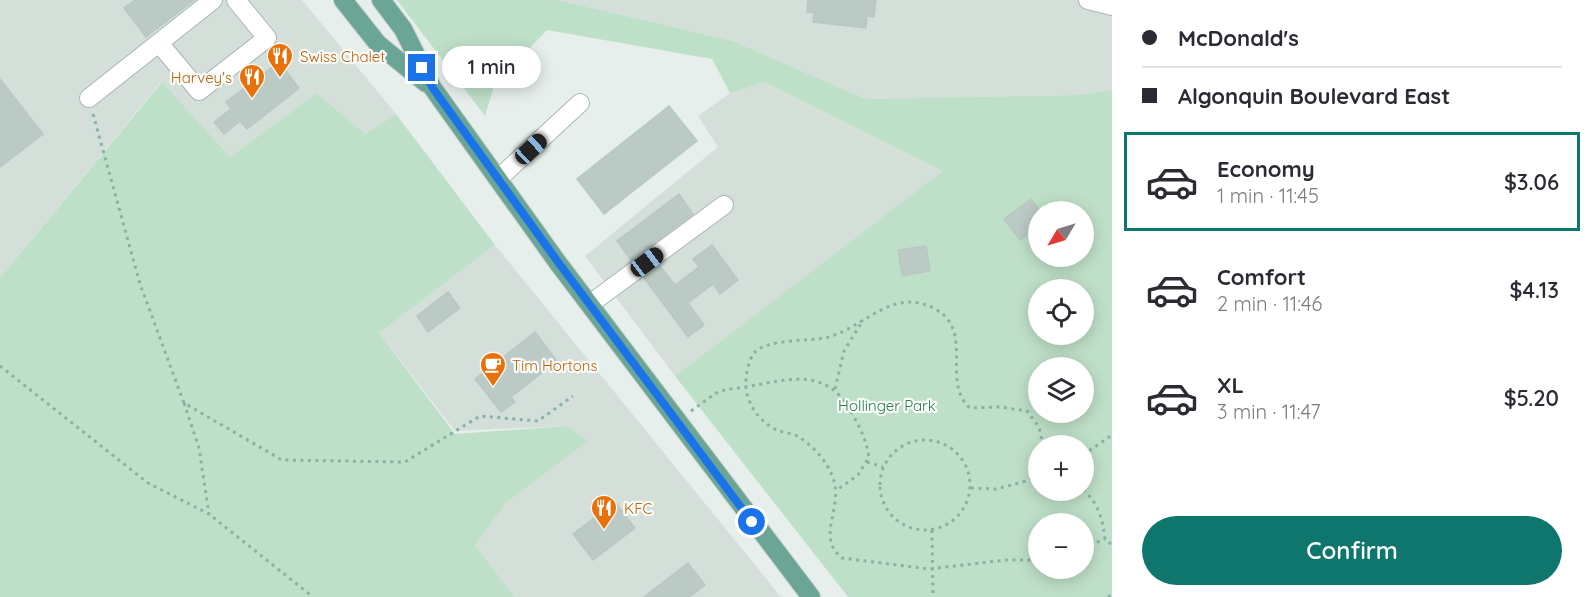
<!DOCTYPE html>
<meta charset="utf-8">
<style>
body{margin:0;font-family:Quicksand,sans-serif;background:#f2f2f3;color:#2b2b33;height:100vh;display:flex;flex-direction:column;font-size:22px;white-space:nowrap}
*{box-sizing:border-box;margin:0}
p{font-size:20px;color:#7c7c81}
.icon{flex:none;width:33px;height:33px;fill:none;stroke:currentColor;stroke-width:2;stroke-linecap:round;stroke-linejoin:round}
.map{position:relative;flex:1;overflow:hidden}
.details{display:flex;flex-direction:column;background:#fff;width:480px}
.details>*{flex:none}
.guide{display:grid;align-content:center;height:132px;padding:0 30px;background:#fff}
.needle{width:39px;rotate:232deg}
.buttons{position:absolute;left:1028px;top:201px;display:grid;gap:12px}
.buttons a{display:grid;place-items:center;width:66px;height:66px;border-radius:50%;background:#fff;box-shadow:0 3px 15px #0003;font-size:30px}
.end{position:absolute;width:27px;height:27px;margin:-14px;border:8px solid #1a73e8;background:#fff;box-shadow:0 0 0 3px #fff}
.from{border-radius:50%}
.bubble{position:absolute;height:42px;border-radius:21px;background:#fff;box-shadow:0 3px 15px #0003;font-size:20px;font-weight:600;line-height:42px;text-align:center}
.car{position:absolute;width:18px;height:36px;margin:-18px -9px;border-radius:8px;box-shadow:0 0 4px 2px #0007;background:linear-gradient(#222 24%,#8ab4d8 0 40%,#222 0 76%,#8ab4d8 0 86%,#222 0)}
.guide b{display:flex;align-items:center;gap:21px;height:57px;font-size:22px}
.guide b+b{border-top:2px solid #e1e1e2}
.guide i{width:15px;height:15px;background:#2b2b33}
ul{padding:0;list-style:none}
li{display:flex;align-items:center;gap:18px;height:99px;margin:0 12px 9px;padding:0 18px;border:3px solid transparent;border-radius:0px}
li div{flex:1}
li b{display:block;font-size:22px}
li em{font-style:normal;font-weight:600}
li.active{border-color:#0f766e}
li>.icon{width:54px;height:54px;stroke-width:1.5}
.cta{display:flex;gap:12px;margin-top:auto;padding:12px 30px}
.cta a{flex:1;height:69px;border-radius:36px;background:#0f766e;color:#fff;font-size:24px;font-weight:600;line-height:69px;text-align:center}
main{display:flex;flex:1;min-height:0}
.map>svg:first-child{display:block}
.built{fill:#d4dfda}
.green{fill:#bfe0c8;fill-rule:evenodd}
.building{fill:#bbcac4;stroke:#b8c9c2;stroke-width:1.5}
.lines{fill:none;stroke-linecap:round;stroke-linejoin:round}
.minor-casing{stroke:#a8b8b2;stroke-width:20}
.major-casing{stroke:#c2cac8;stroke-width:20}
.path{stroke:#86b3a5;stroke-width:3;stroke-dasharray:3 4.5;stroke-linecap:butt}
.minor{stroke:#fff;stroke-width:18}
.major{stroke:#6aa596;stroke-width:18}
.route{stroke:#1a73e8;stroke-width:8}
.labels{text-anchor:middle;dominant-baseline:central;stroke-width:4.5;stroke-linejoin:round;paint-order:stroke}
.food-label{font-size:15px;fill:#c56008;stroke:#f7fbf9;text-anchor:start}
.park-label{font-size:15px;fill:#2d7a4b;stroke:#f7fbf9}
</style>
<main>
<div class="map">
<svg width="1112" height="597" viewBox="0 0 1112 597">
<rect width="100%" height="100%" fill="#e6efeb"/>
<!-- built -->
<path class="built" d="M0,0h302l94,114 -31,20 -48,-41 -87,64 -69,-75 -161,196z
M558,0h554v90l-36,5 -210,4 -133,-58z
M765,81l179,90 -269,205 -90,-120 133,-109 -20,-31 32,-23z
M495,245l286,352h-266l-40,-52 31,-42 81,-62 -19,-15 -113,5 -76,-98z"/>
<!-- green -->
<path class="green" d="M397,0h161l175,41 133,58 210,-4 36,-5v507h-264l-173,-221 268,-205 -178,-89 -35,11 -18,-34 -165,-29 -53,56 -9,30zM1038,212h45v44h-45zM1038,290h45v44h-45zM1038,368h45v44h-45zM1038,446h45v44h-45zM1038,524h45v44h-45z
M162,82l68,75 87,-64 48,41 31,-20 99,131 -116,88 76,101 113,-8 20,15 -82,62 -31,42 40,52h-515v-319z"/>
<!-- building -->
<path class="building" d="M135,0h59l-48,37 -22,-29z
M808,0h68l-2,17 -7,-1 -1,12 -53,-6 1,-9 -7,-1z
M279,62l20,26 -52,41 -7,-8 -16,13 -10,-12 17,-13 -5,-7z
M0,79l43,55 -43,33z
M669,106l28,35 -93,73 -27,-35z
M679,194l14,20 -62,46 -14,-19z
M1031,199l7,9v19l-18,13 -16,-21z
M712,245l26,35 -18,14 -7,-10 -25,19 16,22 -16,12 -44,-59 16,-12 15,19 24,-18 -6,-8z
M926,246l4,25 -28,5 -4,-26z
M448,292l12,16 -32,24 -11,-16z
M535,332l22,29 -46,36 4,5 -14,10 -26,-33z
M615,502l20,26 -42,32 -20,-26z
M688,563l17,22 -16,12h-45z"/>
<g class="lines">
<defs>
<path id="minor" d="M1088,0l24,6
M159,43l40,48 68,-53 -31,-38
M89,98l124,-98
M498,179l82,-76
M590,304l134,-99"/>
<path id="major" d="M343,0l35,44 48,39
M381,0l22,29 29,58 126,176 253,334"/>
</defs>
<!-- minor casing -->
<use href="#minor" class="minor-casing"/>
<!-- major casing -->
<use href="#major" class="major-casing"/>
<!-- path -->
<path class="path" d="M93,114l47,170 44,119 98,57 123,2 75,-46 58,5 35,-25
M0,366l148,117 61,31 104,83
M835,389l9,-38 19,-31
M184,403l15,45 10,66
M691,411l25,-18 12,-4c46,-3 93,-30 122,21 9,15 16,29 19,47l-11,18 -21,15
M880 485a45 45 0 1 1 90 0a45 45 0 1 1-90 0Z
M1083,455l29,-20
M867,462l16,5
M971,488l25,1 42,-11
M1083,490c15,12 20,30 22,49l7,6
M932,530l1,67
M1083,548l22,-9
M1038,560h-32l-77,9 -87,-11c-27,-21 2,-50 -9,-80 -6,-17 -19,-31 -34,-41 -6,-4 -15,-4 -22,-7 -16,-7 -29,-24 -31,-42 -1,-10 2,-27 8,-35 13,-15 55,-11 75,-16 37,-11 66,-52 108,-27 37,22 4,73 33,98l30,-1 27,4 12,16 4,19
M1108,597l4,-3"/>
<!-- minor -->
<use href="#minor" class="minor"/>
<!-- major -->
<use href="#major" class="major"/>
</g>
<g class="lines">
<!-- route -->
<path class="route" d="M422,68l10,19 126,175 194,260"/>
</g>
<!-- icons -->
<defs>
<symbol id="restaurant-pin" viewBox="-11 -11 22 30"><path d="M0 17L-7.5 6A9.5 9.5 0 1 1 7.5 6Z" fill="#e8710a" stroke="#f7fbf9"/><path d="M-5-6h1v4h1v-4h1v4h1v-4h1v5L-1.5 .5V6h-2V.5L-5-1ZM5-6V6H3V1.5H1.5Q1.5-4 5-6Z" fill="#fff"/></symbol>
<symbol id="cafe-pin" viewBox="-11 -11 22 30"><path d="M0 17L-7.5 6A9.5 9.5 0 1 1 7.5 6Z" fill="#e8710a" stroke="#f7fbf9"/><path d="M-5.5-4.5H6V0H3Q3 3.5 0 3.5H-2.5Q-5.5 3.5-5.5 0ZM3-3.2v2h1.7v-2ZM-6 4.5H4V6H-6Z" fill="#fff"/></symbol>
</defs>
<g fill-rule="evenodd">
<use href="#restaurant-pin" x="265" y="41" width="30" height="40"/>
<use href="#restaurant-pin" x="237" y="62" width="30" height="40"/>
<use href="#cafe-pin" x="478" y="350" width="30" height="40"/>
<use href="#restaurant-pin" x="589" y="493" width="30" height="40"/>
</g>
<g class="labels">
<!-- food labels -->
<g class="food-label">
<text x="300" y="56">Swiss Chalet</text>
<text x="232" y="77" text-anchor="end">Harvey's</text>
<text x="512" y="365">Tim Hortons</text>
<text x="624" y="508">KFC</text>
</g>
<!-- park labels -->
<g class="park-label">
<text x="887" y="405">Hollinger Park</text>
</g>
</g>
</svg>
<div class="buttons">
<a><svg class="needle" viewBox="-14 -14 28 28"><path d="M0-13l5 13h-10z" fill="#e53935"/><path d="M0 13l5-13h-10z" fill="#7c7c81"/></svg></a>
<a><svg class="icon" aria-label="locate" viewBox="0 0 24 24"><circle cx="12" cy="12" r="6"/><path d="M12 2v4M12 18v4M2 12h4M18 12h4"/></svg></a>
<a><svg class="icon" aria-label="layers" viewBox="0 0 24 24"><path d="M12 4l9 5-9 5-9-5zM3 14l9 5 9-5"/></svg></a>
<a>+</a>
<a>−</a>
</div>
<i class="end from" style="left:752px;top:522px"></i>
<i class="end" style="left:422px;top:68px"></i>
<div class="bubble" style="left:442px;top:46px;width:99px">1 min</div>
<i class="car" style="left:531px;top:149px;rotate:47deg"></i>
<i class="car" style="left:647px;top:262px;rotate:53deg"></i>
</div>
<section class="details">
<div class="guide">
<b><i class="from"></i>McDonald's</b>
<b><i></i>Algonquin Boulevard East</b>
</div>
<ul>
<li class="active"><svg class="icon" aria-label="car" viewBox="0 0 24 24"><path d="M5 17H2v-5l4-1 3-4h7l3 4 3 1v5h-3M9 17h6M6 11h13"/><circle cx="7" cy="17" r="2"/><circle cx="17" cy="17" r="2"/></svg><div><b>Economy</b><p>1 min · 11:45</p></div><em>$3.06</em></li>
<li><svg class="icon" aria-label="car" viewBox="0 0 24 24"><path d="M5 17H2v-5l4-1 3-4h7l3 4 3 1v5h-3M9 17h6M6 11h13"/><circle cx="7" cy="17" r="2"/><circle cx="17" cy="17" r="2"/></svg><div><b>Comfort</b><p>2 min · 11:46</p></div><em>$4.13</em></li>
<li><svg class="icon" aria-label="car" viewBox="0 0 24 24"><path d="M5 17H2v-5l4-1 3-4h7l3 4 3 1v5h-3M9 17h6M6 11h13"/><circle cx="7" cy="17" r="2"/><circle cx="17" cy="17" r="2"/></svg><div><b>XL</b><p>3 min · 11:47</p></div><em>$5.20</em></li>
</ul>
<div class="cta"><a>Confirm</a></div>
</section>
</main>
